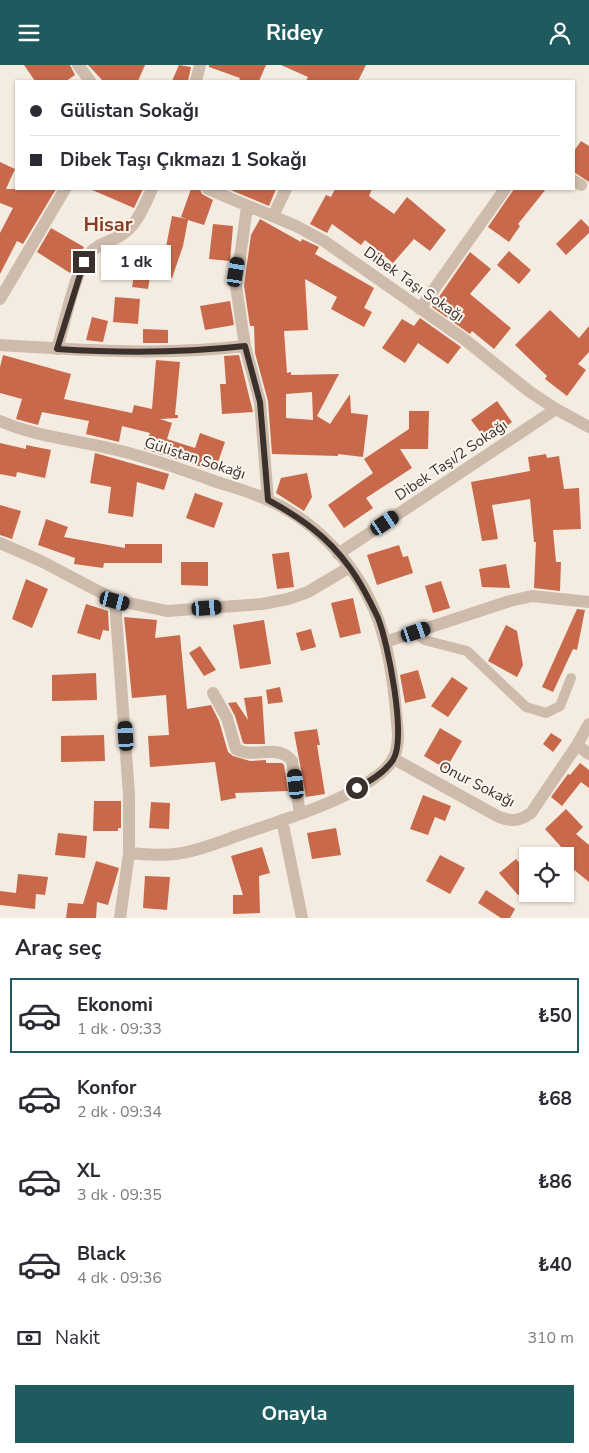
<!DOCTYPE html>
<html lang="tr">
<meta charset="utf-8">
<style>
body{margin:0;font-family:"Nunito Sans",sans-serif;background:#f2f2f3;color:#2b2b33;height:100vh;display:flex;flex-direction:column;font-size:19px;white-space:nowrap}
*{box-sizing:border-box;margin:0}
p{font-size:16px;color:#7c7c81}
.icon{flex:none;width:28px;height:28px;fill:none;stroke:currentColor;stroke-width:2;stroke-linecap:round;stroke-linejoin:round}
.map{position:relative;height:853px;overflow:hidden}
.side{display:flex;flex-direction:column;background:#fff;flex:1}
.side>*{flex:none}
.guide{position:absolute;left:15px;top:15px;width:560px;height:110px;border-radius:0px;box-shadow:0 1px 4px #0004;display:grid;align-content:center;height:110px;padding:0 15px;background:#fff}
.buttons{position:absolute;left:519px;top:782px;display:grid;gap:10px}
.buttons a{display:grid;place-items:center;width:55px;height:55px;border-radius:0px;background:#fff;box-shadow:0 1px 4px #0004;font-size:25px}
.end{position:absolute;width:22px;height:22px;margin:-11px;border:6px solid #3b302b;background:#fff;box-shadow:0 0 0 2px #fff}
.from{border-radius:50%}
.bubble{position:absolute;height:35px;border-radius:0px;background:#fff;box-shadow:0 1px 4px #0004;font-size:16px;font-weight:700;line-height:35px;text-align:center}
.car{position:absolute;width:15px;height:30px;margin:-15px -8px;border-radius:6px;box-shadow:0 0 4px 1px #0007;background:linear-gradient(#222 24%,#8ab4d8 0 40%,#222 0 76%,#8ab4d8 0 86%,#222 0)}
.guide b{display:flex;align-items:center;gap:18px;height:48px;font-size:19px}
.guide b+b{border-top:1px solid #e1e1e2}
.guide i{width:12px;height:12px;background:#2b2b33}
ul{padding:0;list-style:none}
li{display:flex;align-items:center;gap:15px;height:75px;margin:0 10px 8px;padding:0 5px;border:2px solid transparent;border-radius:0px}
li div{flex:1}
li b{display:block;font-size:19px}
li em{font-style:normal;font-weight:700}
li.active{border-color:#1f5a5e}
li>.icon{width:45px;height:45px;stroke-width:1.5}
h2{padding:0 15px;font-size:22px;line-height:60px}
.pay{display:flex;align-items:center;gap:12px;height:55px;padding:0 15px;font-size:19px}
.pay p{margin-inline-start:auto}
.primary-button{display:flex;gap:10px;margin-top:auto;padding:10px 15px}
.primary-button a{flex:1;height:58px;border-radius:0px;background:#1f5a5e;color:#fff;font-size:20px;font-weight:700;line-height:58px;text-align:center}
header{display:flex;justify-content:space-between;align-items:center;height:65px;padding:0 15px;background:#1f5a5e;color:#fff;font-size:22px;font-weight:700}
.map>svg:first-child{display:block}
.building{fill:#c8694b;fill-rule:evenodd}
.lines{fill:none;stroke-linecap:round;stroke-linejoin:round}
.lane{stroke:#cdbbac;stroke-width:10}
.street{stroke:#cdbbac;stroke-width:12}
.route{stroke:#3b302b;stroke-width:6}
.labels{text-anchor:middle;dominant-baseline:central;stroke-width:4;stroke-linejoin:round;paint-order:stroke}
.street-label{font-size:15px;fill:#3b302b;stroke:#fbf5ee}
.district-label{font-size:20px;font-weight:bold;fill:#8c3b22;stroke:#fbf5ee}
</style>
<header><svg class="icon" aria-label="menu" viewBox="0 0 24 24"><path d="M4 6h16M4 12h16M4 18h16"/></svg>Ridey<svg class="icon" aria-label="person" viewBox="0 0 24 24"><circle cx="12" cy="8" r="4"/><path d="M4 21q1-7 8-7t8 7"/></svg></header>
<div class="map">
<svg width="589" height="853" viewBox="0 0 589 853">
<rect width="100%" height="100%" fill="#f4ebe1"/>
<!-- building -->
<path class="building" d="M24,0h46l5,10 -9,6h-31z
M88,0h57l-7,16h-35z
M179,0l12,2 -3,14h-16z
M209,0h57l-7,16h-20l1,-3 -31,-11z
M281,0h85l-8,16h-52l2,-4z
M581,76l8,5v36l-15,-10v-21z
M0,97l15,7 -9,20h50l-33,55 -6,-3 -17,33v-41l13,-25 -13,-5z
M90,124h53l-9,19z
M191,124h9l2,5 11,6 -9,25 -16,-5 -5,26 -11,32 -20,-7 9,-26 5,2 6,-31 15,3 -6,-2z
M228,124h48l-7,17z
M335,124h37l-3,7 25,18 13,-17 39,33 -16,21 -16,-12 -21,24 -28,-23 -4,5 -29,-21 -5,9 -17,-9 16,-29 5,2z
M514,124h32l-28,35 2,2 -11,16 -21,-15z
M260,154l41,23 1,-3 17,8 -4,7 59,34 -10,20 8,4 -8,15 -33,-18 6,-12 -32,-18 3,51 -24,1 3,42 4,-1v3l48,-1 -22,42 13,8 20,-30 1,19 17,2 -5,42 -25,-3v2l-66,-2 -4,-53 -13,-48 -1,-27h-4l-6,-40 7,-51zM312,327l1,28 -27,-2v-24z
M581,154l8,8v6l-23,22 -10,-11z
M213,159l20,2 -3,35 -21,-2z
M51,163l33,19 -14,26 -33,-21z
M509,186l22,19 -12,14 -22,-19z
M470,187l21,17 -21,25 41,34 -17,21 -22,-18 -2,3 -38,-27z
M135,204l16,2 -3,18 -16,-2z
M115,232l25,2 -2,25 -25,-2z
M230,236l4,24 -29,5 -5,-24z
M550,245l29,28 10,-12v26l-11,12 8,6 -19,26 -22,-17 2,-3 -32,-31z
M92,252l16,4 -5,21 -17,-2z
M420,253l41,29 -13,17 -30,-21 -13,20 -23,-15 20,-29 12,7z
M143,264l25,1v13h-25z
M3,290l68,19 -7,25 68,14 2,-8 18,4 4,-49 24,2 -5,53h3v3l-18,1 12,4 -5,16 28,9 5,-15 25,9 -10,29 -71,-22 6,-16 -28,-7 -3,16 -33,-8 3,-13 -47,-9 -4,13 -22,-6 6,-20 -22,-6v-26z
M239,290l14,57 -31,2 -2,-30h6l-2,-28z
M497,336l15,21 -25,19 -16,-21z
M409,346h20l-1,38h-28l12,19 -46,30 7,10 -29,20 -16,-23 45,-32 -9,-14 45,-30z
M0,378l26,6v-4l25,5 -6,28 -28,-6 -1,5 -16,-3z
M95,388l74,21 -5,16 -27,-8 -4,35 -25,-4 3,-26 -21,-4z
M546,389l1,4 12,-2 5,33 15,-1 2,41 -28,1 3,32h5l-1,29 -26,-3 2,-46h-2l-4,-43 -38,6 6,34 -16,2 -11,-59 59,-11 -2,-14z
M307,408l5,24 -8,14 -28,-18 5,-15z
M195,428l28,10 -9,25 -28,-10z
M0,440l21,6 -9,28 -12,-4z
M46,454l22,8 -4,10 61,11v-4h37v19h-58l-1,5 -29,-4 1,-6 -37,-13z
M399,480l4,12 5,-1 5,17 -36,12 -10,-30z
M289,487l5,35 -17,2 -5,-35z
M181,497h27v24l-27,-1z
M506,499l4,24 -28,-1 -3,-18z
M26,514l22,10 -16,39 -20,-9z
M441,516l9,27 -17,5 -8,-27z
M353,533l8,35 -21,5 -9,-35z
M86,539l22,7 1,20 -6,-1 -3,10 -23,-7z
M577,544l8,1 -8,40 -4,-1 -20,43 -11,-5z
M124,552l33,3 -2,18 25,-3 7,74 24,-4 8,16 9,31 5,4 17,5 16,-1v3h16l2,2 4,26 -53,2 1,5 -15,3 -6,-39 -65,5 -2,-31 21,-1 -3,-40 -34,3z
M264,555l7,44 -31,5 -7,-44z
M506,560l11,6 6,34 -6,12 -29,-16z
M311,564l5,18 -15,4 -5,-18z
M200,581l16,24 -12,6 -15,-23z
M418,605l8,28 -21,5 -5,-28z
M96,608l1,27 -45,1v-26z
M452,612l16,11 -20,29 -17,-11z
M280,622l3,15 -15,2 -2,-14z
M262,631l3,48h-20l-2,-1 -8,-27 -7,-13 8,-1 12,18 -4,-22z
M440,663l22,13 -16,28 -22,-13z
M317,664l3,16h-3l8,49 -19,3 -12,-65z
M551,668l11,7 -9,12 -10,-8z
M104,670l1,26 -44,1v-26z
M580,698l9,7v18l-8,-6 -19,24 -11,-9 17,-23 2,1z
M423,730l28,11 -6,15 -10,-4 -7,18 -18,-6z
M94,736h27v27h-3v3h-25z
M151,737l19,1 -1,26 -20,-1z
M566,744l17,18 -7,7 13,11v37l-21,-17 5,-5 -28,-31z
M336,763l5,27 -29,4 -5,-26z
M58,768l29,3 -2,22 -30,-3z
M262,782l8,26 -11,3 1,37 -27,1v-19h10l-12,-39z
M440,790l25,13 -15,26 -24,-13z
M516,794l12,14v14l-10,8 -19,-22z
M96,796l23,7 -11,37 -11,-3 -1,16h-30l2,-15 15,1z
M18,809l30,3 -3,18 -9,-1 -1,15 -35,-4v-14l16,2z
M145,811l25,1 -3,33 -24,-2z
M486,825l29,19 -5,9h-9l-23,-15z"/>
<g class="lines">
<!-- lane -->
<path class="lane" d="M416,567l8,8 43,11 59,56 20,6 14,-7 11,-28"/>
<!-- street -->
<path class="street" d="M78,0l12,16
M196,16l4,-16
M574,116l7,4
M208,124l88,37 28,15 140,98 66,53 26,17 33,18
M247,142l-11,79 9,60 15,56 8,98
M273,151l13,-27
M0,234l65,-110
M420,244l85,-120
M0,280c82,5 163,11 245,1
M57,284c8,-26 17,-76 33,-96 7,-9 19,-11 30,-17 17,-10 24,-30 32,-47
M0,356c39,17 80,19 121,30 31,8 63,19 93,30 18,6 37,11 54,19 50,22 91,68 110,119 13,36 17,77 20,115 0,15 -3,27 -15,37 -33,29 -94,47 -135,61 -24,8 -48,19 -73,22 -15,2 -30,0 -46,-1
M0,478l41,18 74,39 52,11 95,-7 26,-5 20,-7 42,-25
M338,489l218,-145
M115,535l14,195v58l-9,65
M385,577l125,-41 22,-5 57,6
M213,628l14,25 9,31c19,11 41,-7 56,12l8,53
M577,680l12,9
M394,694l105,58c14,5 20,4 32,-4l46,-68 12,-21
M282,755l20,98"/>
</g>
<g class="lines">
<!-- route -->
<path class="route" d="M84,197l-27,87c63,4 125,4 188,-3l15,56 8,98c33,18 60,37 82,68 11,15 20,33 28,50 10,25 29,120 15,142 -9,13 -23,21 -36,28"/>
</g>
<g class="labels">
<!-- street labels -->
<g class="street-label">
<text transform="translate(414 219) rotate(35)">Dibek Taşı Sokağı</text>
<text transform="translate(195 393) rotate(18)">Gülistan Sokağı</text>
<text transform="translate(451 395) rotate(-34)">Dibek Taşı/2 Sokağı</text>
<text transform="translate(477 719) rotate(27)">Onur Sokağı</text>
</g>
<!-- district labels -->
<g class="district-label">
<text x="108" y="159">Hisar</text>
</g>
</g>
</svg>
<div class="buttons">
<a><svg class="icon" aria-label="locate" viewBox="0 0 24 24"><circle cx="12" cy="12" r="6"/><path d="M12 2v4M12 18v4M2 12h4M18 12h4"/></svg></a>
</div>
<i class="end from" style="left:357px;top:723px"></i>
<i class="end" style="left:84px;top:197px"></i>
<div class="bubble" style="left:101px;top:180px;width:70px">1 dk</div>
<i class="car" style="left:236px;top:207px;rotate:9deg"></i>
<i class="car" style="left:385px;top:458px;rotate:56deg"></i>
<i class="car" style="left:115px;top:536px;rotate:104deg"></i>
<i class="car" style="left:207px;top:543px;rotate:86deg"></i>
<i class="car" style="left:416px;top:567px;rotate:71deg"></i>
<i class="car" style="left:126px;top:671px;rotate:356deg"></i>
<i class="car" style="left:296px;top:719px;rotate:354deg"></i>
<div class="guide">
<b><i class="from"></i>Gülistan Sokağı</b>
<b><i></i>Dibek Taşı Çıkmazı 1 Sokağı</b>
</div>
</div>
<section class="side">
<h2>Araç seç</h2>
<ul>
<li class="active"><svg class="icon" aria-label="car" viewBox="0 0 24 24"><path d="M5 17H2v-5l4-1 3-4h7l3 4 3 1v5h-3M9 17h6M6 11h13"/><circle cx="7" cy="17" r="2"/><circle cx="17" cy="17" r="2"/></svg><div><b>Ekonomi</b><p>1 dk · 09:33</p></div><em>₺50</em></li>
<li><svg class="icon" aria-label="car" viewBox="0 0 24 24"><path d="M5 17H2v-5l4-1 3-4h7l3 4 3 1v5h-3M9 17h6M6 11h13"/><circle cx="7" cy="17" r="2"/><circle cx="17" cy="17" r="2"/></svg><div><b>Konfor</b><p>2 dk · 09:34</p></div><em>₺68</em></li>
<li><svg class="icon" aria-label="car" viewBox="0 0 24 24"><path d="M5 17H2v-5l4-1 3-4h7l3 4 3 1v5h-3M9 17h6M6 11h13"/><circle cx="7" cy="17" r="2"/><circle cx="17" cy="17" r="2"/></svg><div><b>XL</b><p>3 dk · 09:35</p></div><em>₺86</em></li>
<li><svg class="icon" aria-label="car" viewBox="0 0 24 24"><path d="M5 17H2v-5l4-1 3-4h7l3 4 3 1v5h-3M9 17h6M6 11h13"/><circle cx="7" cy="17" r="2"/><circle cx="17" cy="17" r="2"/></svg><div><b>Black</b><p>4 dk · 09:36</p></div><em>₺40</em></li>
</ul>
<div class="pay"><svg class="icon" aria-label="cash" viewBox="0 0 24 24"><path d="M3 7h18v10H3z"/><circle cx="12" cy="12" r="2"/></svg>Nakit<p>310 m</p></div>
<div class="primary-button"><a>Onayla</a></div>
</section>
